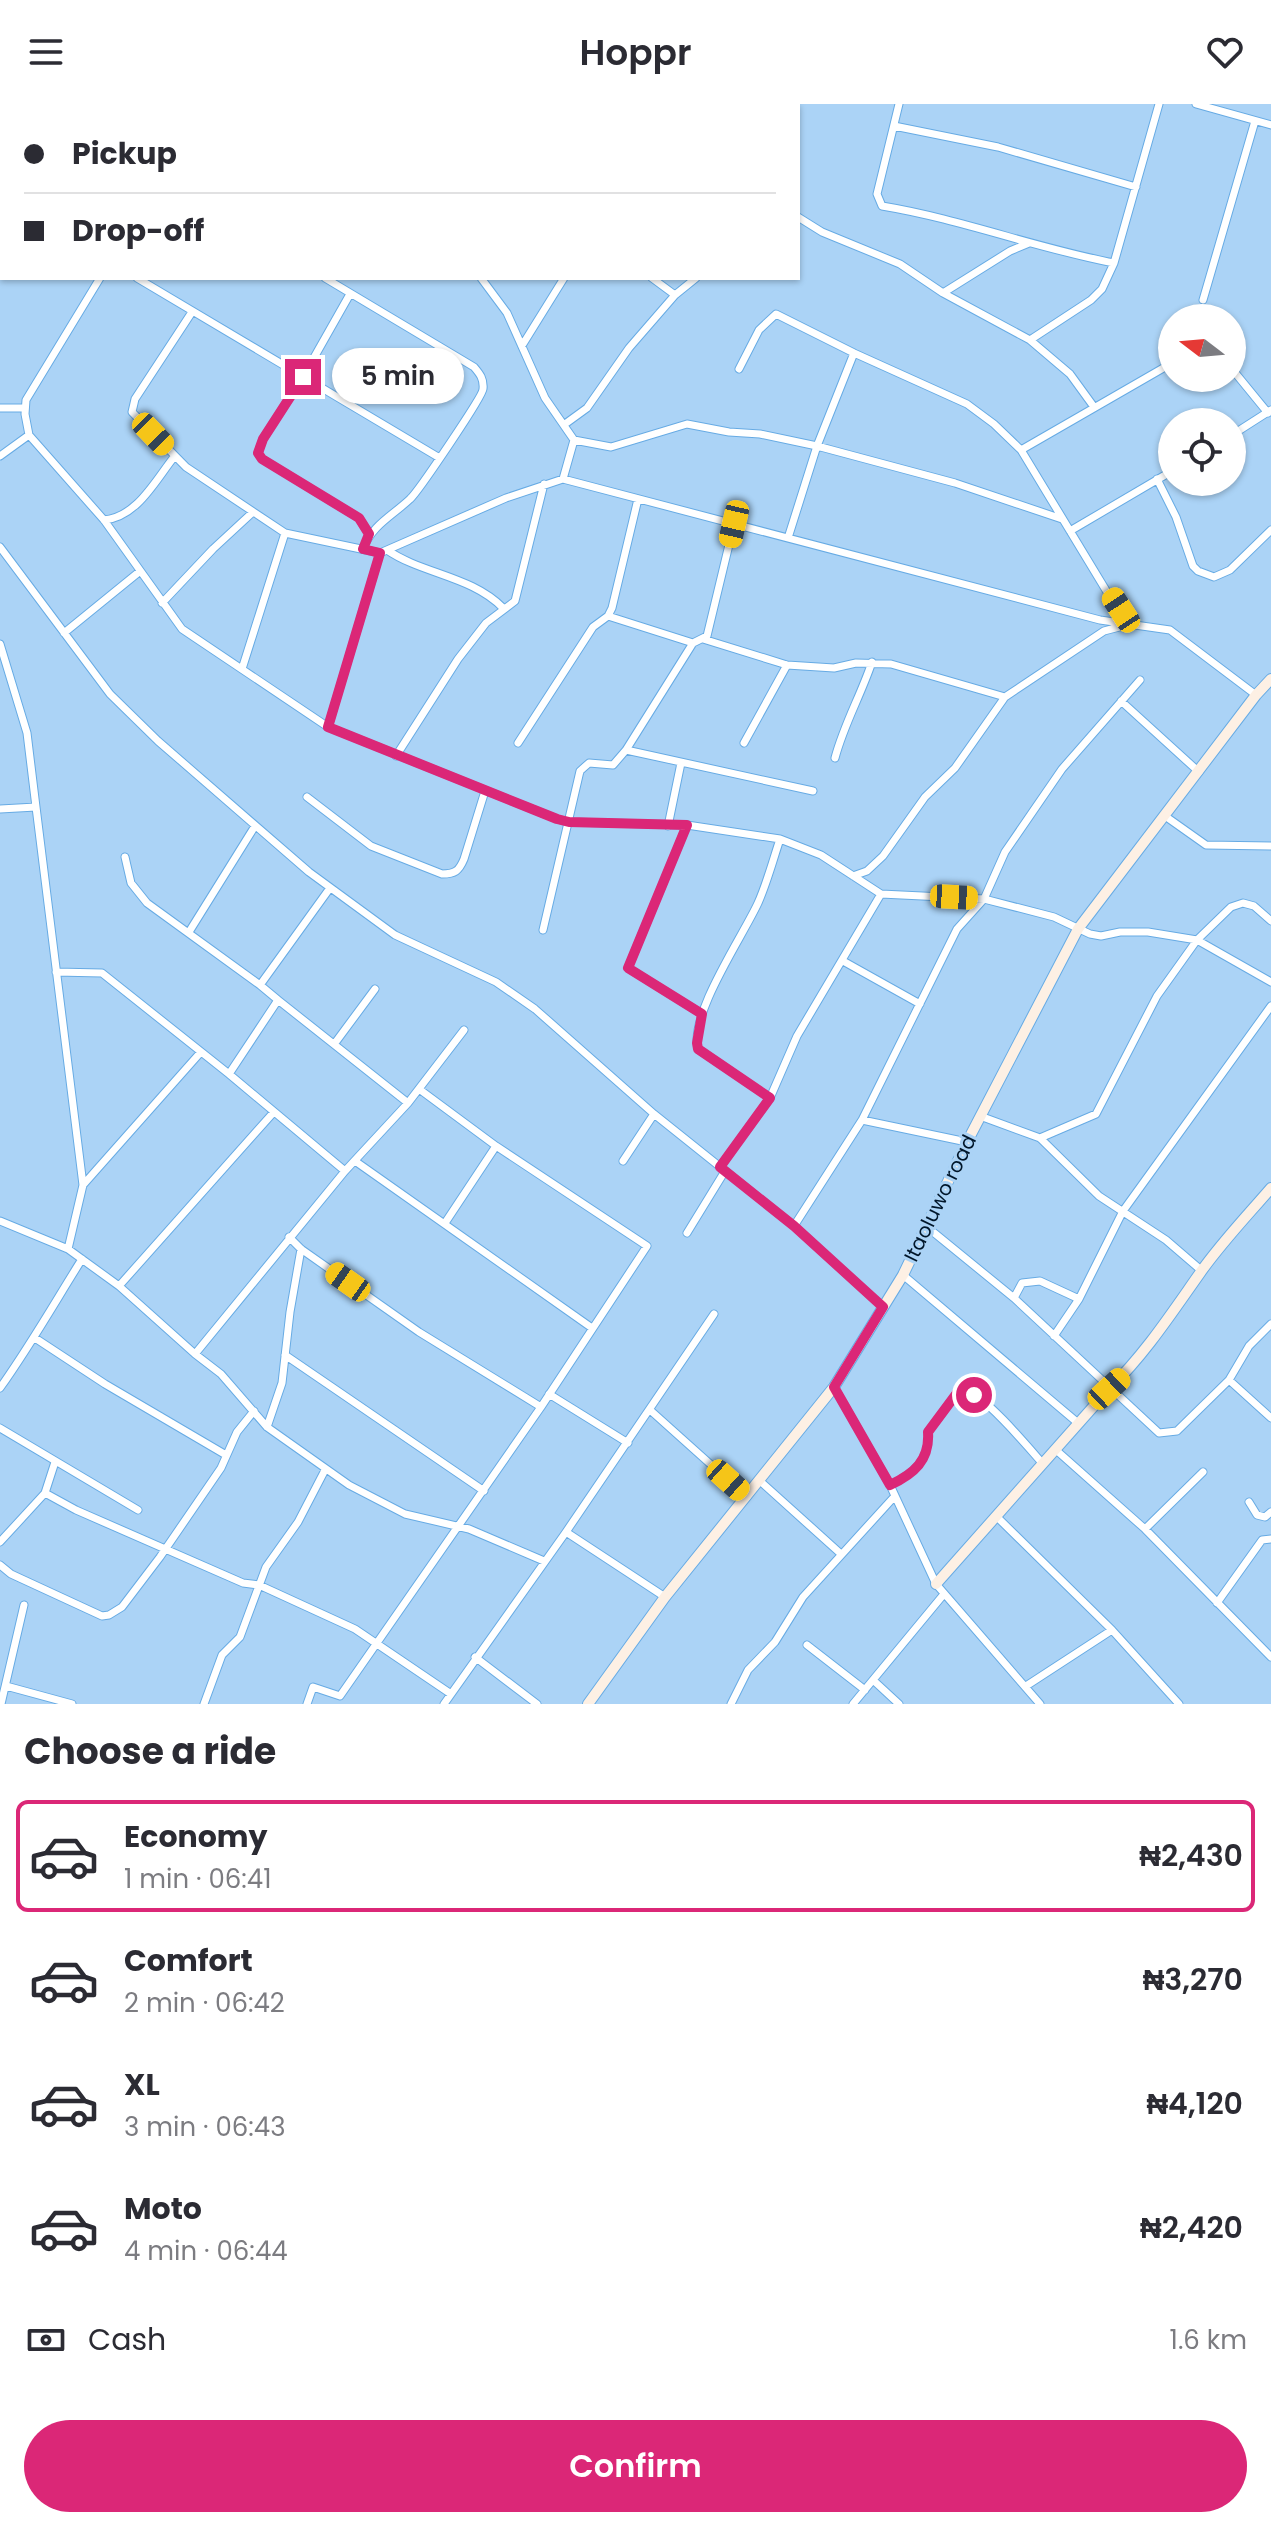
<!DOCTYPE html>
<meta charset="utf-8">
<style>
body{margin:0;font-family:Poppins,sans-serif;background:#f2f2f3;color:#2b2b33;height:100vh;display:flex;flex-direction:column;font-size:30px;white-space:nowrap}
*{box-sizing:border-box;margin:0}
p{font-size:26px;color:#7c7c81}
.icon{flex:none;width:44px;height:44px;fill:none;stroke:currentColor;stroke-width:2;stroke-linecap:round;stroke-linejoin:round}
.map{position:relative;height:1600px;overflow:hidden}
.details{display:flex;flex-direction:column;background:#fff;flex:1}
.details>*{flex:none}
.guide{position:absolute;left:0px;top:0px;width:800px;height:176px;box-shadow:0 2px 6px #0004;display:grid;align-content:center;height:176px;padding:0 24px;background:#fff}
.needle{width:52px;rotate:286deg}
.controls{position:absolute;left:1158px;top:200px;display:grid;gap:16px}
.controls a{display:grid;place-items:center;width:88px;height:88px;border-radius:50%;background:#fff;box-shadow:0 2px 6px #0004;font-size:40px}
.end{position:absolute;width:36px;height:36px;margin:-18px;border:10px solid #db2777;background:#fff;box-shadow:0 0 0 4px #fff}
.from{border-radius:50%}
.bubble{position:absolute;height:56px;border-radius:28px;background:#fff;box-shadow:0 2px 6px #0004;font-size:26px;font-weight:600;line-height:56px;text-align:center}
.car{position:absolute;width:24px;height:48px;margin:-24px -12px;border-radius:10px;box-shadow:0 0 6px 2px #0007;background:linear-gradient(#f5c518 24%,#345 0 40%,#f5c518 0 76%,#345 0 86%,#f5c518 0)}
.guide b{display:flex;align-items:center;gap:28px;height:76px;font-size:30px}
.guide b+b{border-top:2px solid #e1e1e2}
.guide i{width:20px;height:20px;background:#2b2b33}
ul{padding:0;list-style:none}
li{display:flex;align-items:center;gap:24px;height:112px;margin:0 16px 12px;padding:0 8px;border:4px solid transparent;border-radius:12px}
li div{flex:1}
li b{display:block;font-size:30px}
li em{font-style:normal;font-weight:600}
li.selected{border-color:#db2777}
li>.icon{width:72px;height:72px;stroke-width:1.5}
h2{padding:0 24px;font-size:36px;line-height:96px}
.pay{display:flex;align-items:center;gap:20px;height:88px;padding:0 24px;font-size:30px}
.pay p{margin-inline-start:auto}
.button{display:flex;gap:16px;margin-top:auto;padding:16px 24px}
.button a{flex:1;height:92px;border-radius:48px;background:#db2777;color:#fff;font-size:32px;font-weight:600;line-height:92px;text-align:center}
header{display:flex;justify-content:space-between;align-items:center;height:104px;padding:0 24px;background:#fff;font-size:36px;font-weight:600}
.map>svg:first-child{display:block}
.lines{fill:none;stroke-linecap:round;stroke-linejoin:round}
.street-casing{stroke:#67abe4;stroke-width:9}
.secondary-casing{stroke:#67abe4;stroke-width:12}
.street{stroke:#fff;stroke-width:7}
.secondary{stroke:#fdf0e4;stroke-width:10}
.route{stroke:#db2777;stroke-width:10}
.labels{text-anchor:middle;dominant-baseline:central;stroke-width:6;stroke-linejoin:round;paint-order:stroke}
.street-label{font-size:20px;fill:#00162a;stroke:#abd3f6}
</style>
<header><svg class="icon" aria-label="menu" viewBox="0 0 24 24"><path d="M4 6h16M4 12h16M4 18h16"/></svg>Hoppr<svg class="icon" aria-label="heart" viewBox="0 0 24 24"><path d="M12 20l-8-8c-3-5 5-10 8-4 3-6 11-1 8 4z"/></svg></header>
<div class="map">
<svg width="1271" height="1600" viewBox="0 0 1271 1600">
<rect width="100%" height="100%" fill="#abd3f6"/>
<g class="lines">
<defs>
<path id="street" d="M48,0l3,2
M204,0l4,2
M899,0l-22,90 5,12c79,13 153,42 232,57
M1196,0l75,21
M182,2v-2
M299,2l2,-2
M409,2l1,-2
M500,2l1,-2
M600,2v-2
M694,2l1,-2
M793,2l1,-2
M894,22l104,21 138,40
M798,113l24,15 78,32 43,29 87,47 40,34 24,33
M0,160l2,-4
M100,174l-74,122 -1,14 4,21 75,85 78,109 146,98 229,92 12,3 118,3 93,14 41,16 60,39 103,5 70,18 36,17 11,2 19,-4h28l49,8 74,42
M137,174l301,179
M325,174l149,89c6,7 10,12 9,22 0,7 -65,103 -73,110 -18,17 -38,26 -47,50
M481,174l26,35 38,85 29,42 -11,39 537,141 70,10 86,65
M652,174l23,17
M943,189l67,-42 19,-8
M350,190l-47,83 -40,62 -5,14 4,6 97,59 10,16
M1203,196l52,-179
M192,208l-57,87 -3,13 54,55 99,66 95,20 126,-55 57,-19
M1030,236l61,-40 11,-11 12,-26 45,-159
M523,240l41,-66
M739,265l20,-39 17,-16 78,39 113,51 27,20 27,26 106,175 -23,6 -99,66 -50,71 -30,29 -42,59 -16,15 -14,5
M1232,265l36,44
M0,304h24
M565,320l22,-16 42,-60 46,-53 21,-17
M1232,331l39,-25
M574,336l37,7 76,-23 42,8 31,2 57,12 138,37 107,36
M1021,346l151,-87
M0,352l29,-21
M1157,375l19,38 17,49 5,5 16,6 16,-7 41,-40
M104,416c33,-3 51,-39 70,-63
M1070,427l102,-60
M788,434l29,-92 37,-93
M0,443l110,147 48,47 151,131 86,63 101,47 39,27 119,105 140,112 89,81
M387,446c35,24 85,26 116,58
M162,499l51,-54 40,-37
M608,512l85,27
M64,529l75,-61
M703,535l84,26 47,3 22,-5 35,1 114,33
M0,540l27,89 9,74 -36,2
M242,565l43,-136
M1121,597l78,71
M328,623l52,-174
M518,639l75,-116 15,-11 4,-8 26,-109
M744,639l43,-78
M626,646l187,41
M396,652l62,-97 28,-36 29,-22 29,-117
M835,654c9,-34 26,-63 37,-96
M307,693l64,49 71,28c13,0 17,-3 22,-15l21,-68
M36,703l47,378 -15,64
M1165,712l41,29 65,1
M687,721l-59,143 74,46
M668,722l13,-63
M125,753l6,26 16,20 113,82
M330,784l-70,97 18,15 -49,74 116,97
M543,826l37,-159 9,-8 24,2 13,-15 67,-107 14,-7 27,-112
M189,828l66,-106
M843,857l77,43
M56,868l46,1 127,101
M278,896l130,103
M335,939l40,-54
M770,994l-72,-49c-9,-35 45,-113 60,-146 9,-20 15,-43 22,-64
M980,1012l60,22 59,58 67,44 36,31
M1040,1034l56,-24 61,-118 40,-56 34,-33 12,-4 11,3 17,15
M967,1038l-105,-22 95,-191 27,-30 21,-47 57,-83 78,-89
M355,1057l237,167
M623,1057l31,-47
M720,1063l50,-69 27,-62 84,-142
M83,1081l117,-132
M0,1117l68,28 51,37 76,68 26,20 46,53 82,58 56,29 64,15 75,32
M445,1119l51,-77
M794,1122l68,-106
M927,1123l87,71 145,135 18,-2 52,-51 20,-34 22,-22
M687,1129l38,-62
M289,1133l12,12 118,83 122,75
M903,1171l175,148
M119,1182l154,-173
M1014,1194l8,-15 18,-2 39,18
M1054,1232l25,-37 44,-88 148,-205
M35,1234l70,46 121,71
M195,1250l150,-183 63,-68 56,-73
M285,1251l199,136
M1229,1276l42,38
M834,1283l56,98 46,99 104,120
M0,1284c30,-42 55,-86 82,-129
M549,1290l79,49
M650,1306l97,87
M267,1323l15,-44 8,-71 11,-63
M0,1324l138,82
M1056,1346l89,79 126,128
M760,1377l81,73
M890,1381c24,-12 40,-25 38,-53l29,-39c5,-2 7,-3 12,-1 18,6 60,56 74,72
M45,1389l31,17 167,73 16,2 96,44 96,65
M1249,1398l8,13 8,2 6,-5
M997,1413l115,113 67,74
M1145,1425l58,-57
M566,1428l99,65
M0,1438l45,-49 10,-31
M0,1461l11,9 91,42 7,-1 13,-8 38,-50 61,-89 16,-36 17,-21
M1217,1499l45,-63 9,-1
M807,1541l58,45
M475,1553l62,47
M873,1576l26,24
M6,1582l66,18
M1026,1582l86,-56
M1,1600l23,-99
M204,1600l18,-49 18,-18 26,-70 32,-45 27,-52
M307,1600l6,-17 27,9 201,-289 106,-161 -151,-100 -77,-57
M444,1600l122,-172 148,-218
M731,1600l17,-34 27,-28 28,-45 91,-100
M853,1600l91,-110"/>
<path id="secondary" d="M936,1480l173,-195c36,-35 62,-75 91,-116 21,-30 47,-57 71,-85
M588,1600l77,-107 169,-210 69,-112 64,-133 111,-213 178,-234 15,-16"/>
</defs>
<!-- street casing -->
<use href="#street" class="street-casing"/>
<!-- secondary casing -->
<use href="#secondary" class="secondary-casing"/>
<!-- street -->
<use href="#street" class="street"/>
<!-- secondary -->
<use href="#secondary" class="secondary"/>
</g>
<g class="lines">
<!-- route -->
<path class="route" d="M303,273l-40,62 -5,14 4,6 97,59 10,16 -6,15 17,4 -52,174 229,92 12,3 118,3 -59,143 74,46 -5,29 1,6 72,49 -50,69 74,59 89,81 -49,80 56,98c24,-11 40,-25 38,-53l29,-39 11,-2 6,4"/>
</g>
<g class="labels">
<!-- street labels -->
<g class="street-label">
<text transform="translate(940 1094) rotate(-64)">Itaoluwo road</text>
</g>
</g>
</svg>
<div class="controls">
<a><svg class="needle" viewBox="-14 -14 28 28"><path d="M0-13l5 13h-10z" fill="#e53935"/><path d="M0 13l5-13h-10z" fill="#7c7c81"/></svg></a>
<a><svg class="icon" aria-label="locate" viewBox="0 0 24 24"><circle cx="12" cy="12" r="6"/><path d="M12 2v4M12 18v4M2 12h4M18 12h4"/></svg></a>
</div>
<i class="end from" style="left:974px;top:1291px"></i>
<i class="end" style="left:303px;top:273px"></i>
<div class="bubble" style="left:332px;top:244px;width:132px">5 min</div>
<i class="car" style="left:153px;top:330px;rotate:136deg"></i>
<i class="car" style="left:734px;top:420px;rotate:193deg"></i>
<i class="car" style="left:1121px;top:506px;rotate:327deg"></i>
<i class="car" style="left:954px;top:793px;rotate:93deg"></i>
<i class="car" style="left:348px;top:1178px;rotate:305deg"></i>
<i class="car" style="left:1109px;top:1285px;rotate:47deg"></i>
<i class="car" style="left:728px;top:1376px;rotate:132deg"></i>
<div class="guide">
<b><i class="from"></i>Pickup</b>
<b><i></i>Drop-off</b>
</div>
</div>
<section class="details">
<h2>Choose a ride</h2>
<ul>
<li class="selected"><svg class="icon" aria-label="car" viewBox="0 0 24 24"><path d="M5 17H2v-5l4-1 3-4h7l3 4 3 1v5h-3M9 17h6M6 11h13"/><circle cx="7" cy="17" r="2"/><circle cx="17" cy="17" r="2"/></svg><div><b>Economy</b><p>1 min · 06:41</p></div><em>₦2,430</em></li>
<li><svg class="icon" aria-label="car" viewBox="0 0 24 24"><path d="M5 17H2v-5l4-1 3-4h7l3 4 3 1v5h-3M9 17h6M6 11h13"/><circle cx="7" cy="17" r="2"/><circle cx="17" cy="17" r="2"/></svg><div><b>Comfort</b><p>2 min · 06:42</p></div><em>₦3,270</em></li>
<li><svg class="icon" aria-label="car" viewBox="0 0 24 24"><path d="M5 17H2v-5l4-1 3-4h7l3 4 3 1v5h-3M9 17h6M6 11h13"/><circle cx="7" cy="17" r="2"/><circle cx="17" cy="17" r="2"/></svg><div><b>XL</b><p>3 min · 06:43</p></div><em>₦4,120</em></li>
<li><svg class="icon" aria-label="car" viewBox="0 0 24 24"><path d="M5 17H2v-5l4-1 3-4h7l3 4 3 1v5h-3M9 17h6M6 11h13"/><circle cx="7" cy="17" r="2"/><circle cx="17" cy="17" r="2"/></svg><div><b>Moto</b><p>4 min · 06:44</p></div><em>₦2,420</em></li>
</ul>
<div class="pay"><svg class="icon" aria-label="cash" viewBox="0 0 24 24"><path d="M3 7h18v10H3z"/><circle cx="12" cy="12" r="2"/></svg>Cash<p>1.6 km</p></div>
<div class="button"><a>Confirm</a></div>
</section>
